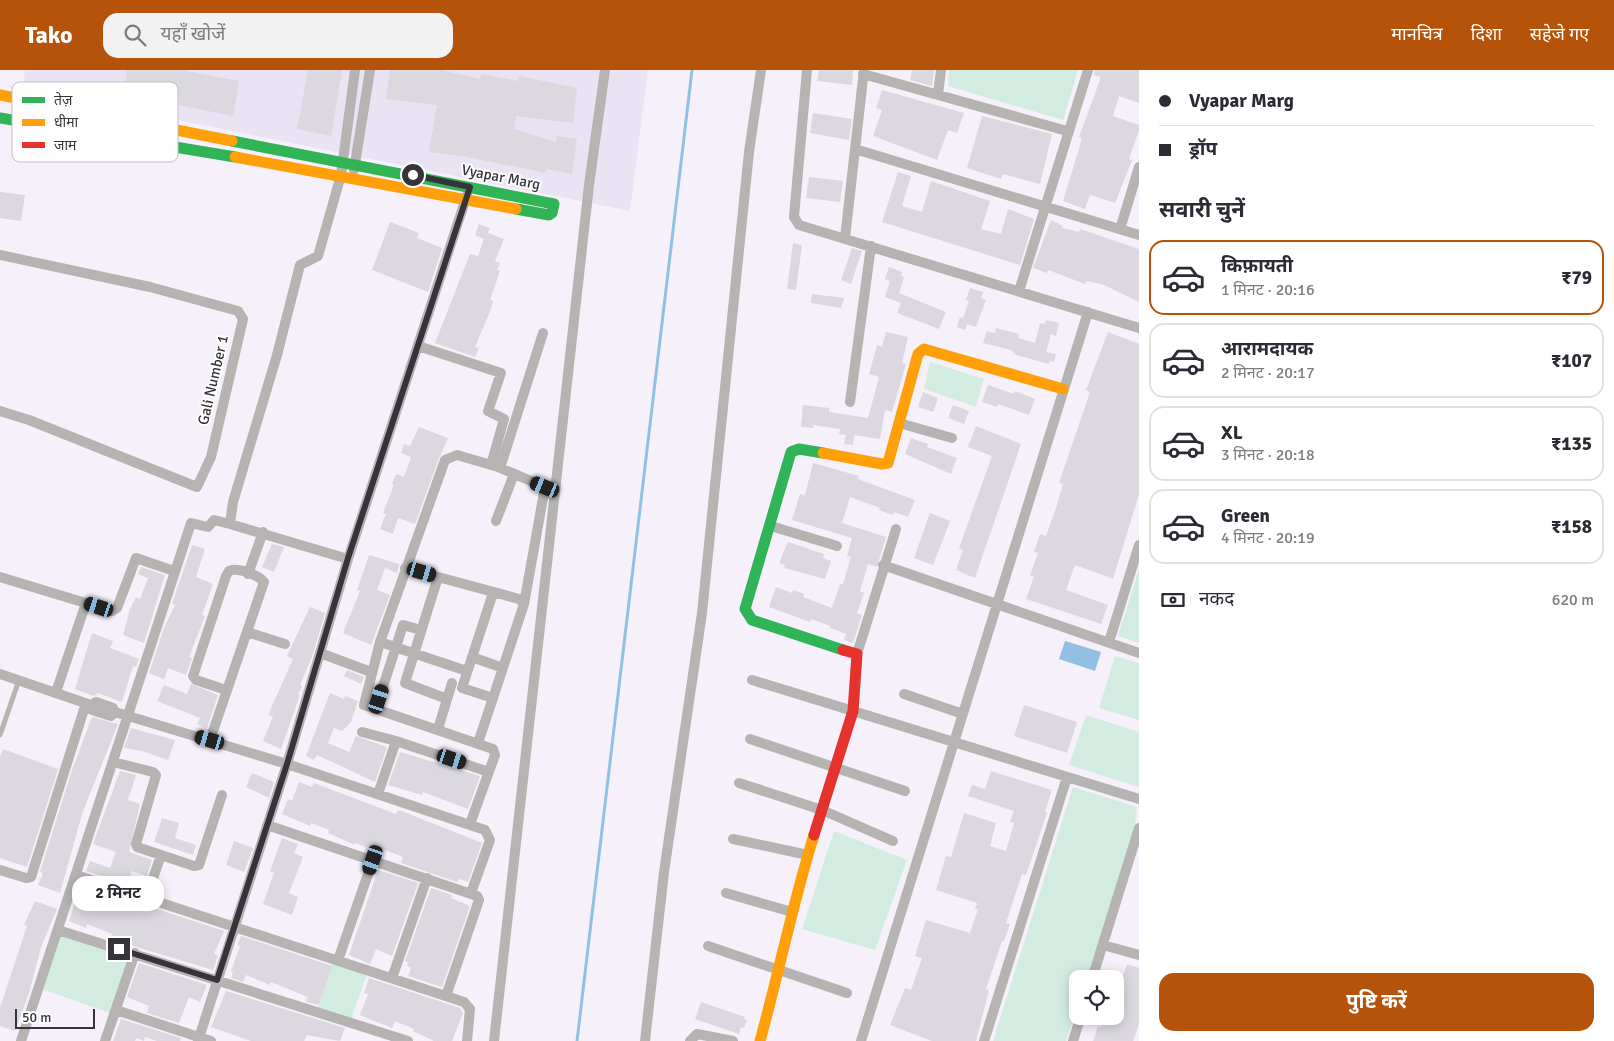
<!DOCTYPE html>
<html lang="hi">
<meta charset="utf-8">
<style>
body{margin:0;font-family:Signika,"Noto Sans Devanagari",sans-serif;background:#f2f2f3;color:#2b2b33;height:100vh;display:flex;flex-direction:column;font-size:19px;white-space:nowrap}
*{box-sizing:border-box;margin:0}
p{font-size:16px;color:#7c7c81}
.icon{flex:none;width:28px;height:28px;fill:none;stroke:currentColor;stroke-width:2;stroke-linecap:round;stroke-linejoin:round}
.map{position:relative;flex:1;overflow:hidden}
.side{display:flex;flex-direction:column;background:#fff;width:475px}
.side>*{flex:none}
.top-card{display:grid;align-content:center;height:110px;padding:0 20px;background:#fff}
.controls{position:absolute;left:1069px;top:900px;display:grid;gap:10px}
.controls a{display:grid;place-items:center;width:55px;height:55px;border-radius:10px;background:#fff;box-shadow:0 2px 12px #0003;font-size:25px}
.scale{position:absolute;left:15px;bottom:12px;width:80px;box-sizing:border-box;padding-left:5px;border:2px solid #36343a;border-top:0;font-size:14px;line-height:18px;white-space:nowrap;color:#36343a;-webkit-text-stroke:4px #fefefe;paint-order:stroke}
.end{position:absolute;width:22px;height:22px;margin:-11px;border:6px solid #36343a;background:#fff;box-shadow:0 0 0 2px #fff}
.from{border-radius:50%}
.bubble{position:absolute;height:35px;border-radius:15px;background:#fff;box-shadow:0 2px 12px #0003;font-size:16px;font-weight:700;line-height:35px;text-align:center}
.car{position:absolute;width:15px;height:30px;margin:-15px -8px;border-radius:6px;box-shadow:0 0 4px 1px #0007;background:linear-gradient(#222 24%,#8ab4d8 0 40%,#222 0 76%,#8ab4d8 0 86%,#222 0)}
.top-card b{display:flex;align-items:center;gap:18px;height:48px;font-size:19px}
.top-card b+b{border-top:1px solid #e1e1e2}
.top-card i{width:12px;height:12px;background:#2b2b33}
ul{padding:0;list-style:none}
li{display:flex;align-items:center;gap:15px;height:75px;margin:0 10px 8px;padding:0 10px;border:2px solid #e1e1e2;border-radius:15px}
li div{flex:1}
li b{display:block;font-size:19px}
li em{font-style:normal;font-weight:700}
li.current{border-color:#b45309}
li>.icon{width:45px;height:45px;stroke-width:1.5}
h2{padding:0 20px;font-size:22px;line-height:60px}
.pay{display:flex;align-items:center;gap:12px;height:55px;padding:0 20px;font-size:19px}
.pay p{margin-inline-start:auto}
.button{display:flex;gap:10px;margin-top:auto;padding:10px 20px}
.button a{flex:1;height:58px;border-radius:15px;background:#b45309;color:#fff;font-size:20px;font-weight:700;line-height:58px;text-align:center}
header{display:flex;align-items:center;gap:30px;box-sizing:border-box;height:70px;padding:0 25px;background:#b45309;color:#fff}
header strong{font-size:24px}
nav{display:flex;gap:28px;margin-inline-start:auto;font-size:18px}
.search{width:350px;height:45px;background:#f2f2f3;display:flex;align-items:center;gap:12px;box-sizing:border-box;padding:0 18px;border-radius:15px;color:#7c7c81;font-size:19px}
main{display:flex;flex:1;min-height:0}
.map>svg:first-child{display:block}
.built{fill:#eae3f4}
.green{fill:#d3ece2}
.water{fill:#92c0e2}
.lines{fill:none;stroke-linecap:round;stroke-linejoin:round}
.stream{stroke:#92c0e2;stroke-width:3}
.building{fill:#dbd8df}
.lane{stroke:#b6b3b3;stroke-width:5}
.street{stroke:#b6b3b3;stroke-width:10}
.fast{stroke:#30b455;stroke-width:11}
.slow{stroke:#ff9f0a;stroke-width:11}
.jam{stroke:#e5322d;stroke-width:11}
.route{stroke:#36343a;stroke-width:6}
.labels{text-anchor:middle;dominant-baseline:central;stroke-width:4;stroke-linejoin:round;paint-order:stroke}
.street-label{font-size:15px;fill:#36343a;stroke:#fefefe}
.key{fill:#fefefe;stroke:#c2c1c3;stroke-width:1}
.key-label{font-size:14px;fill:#36343a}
</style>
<header>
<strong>Tako</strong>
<div class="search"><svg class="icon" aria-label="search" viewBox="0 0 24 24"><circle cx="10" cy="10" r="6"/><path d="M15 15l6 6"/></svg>यहाँ खोजें</div>
<nav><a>मानचित्र</a><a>दिशा</a><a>सहेजे गए</a></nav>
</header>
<main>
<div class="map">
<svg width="1139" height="971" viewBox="0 0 1139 971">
<rect width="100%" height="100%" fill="#f5f0fa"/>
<!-- built -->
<path class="built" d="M25,0h623l-18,141 -607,-122z"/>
<!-- green -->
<path class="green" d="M949,0h129l-15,50 -115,-34z
M930,292l54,17 -8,28 -52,-18z
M1139,499v74l-21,-7z
M1115,586l24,7v57l-40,-12z
M1086,645l53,17v55l-70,-22z
M1073,717l64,20 -5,47 -44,125h-10l-1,29 -11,33h-73z
M834,761l73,29 -32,90 -73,-21z
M59,861l71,25 -20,57 -71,-25z
M333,892l34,12 -16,46 -33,-12z"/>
<!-- water -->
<path class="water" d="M1065,571l36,11 -6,19 -36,-12z"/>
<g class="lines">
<!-- stream -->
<path class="stream" d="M577,971l115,-971"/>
</g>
<!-- building -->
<path class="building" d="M127,0h54l58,11 -6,35 -110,-22z
M308,0h34l-11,66 -34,-7z
M390,0h52l38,9 1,-5 37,7 1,-5 58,12 -4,35 -57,-7 -2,13 42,13 1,-6 20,3 -5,35 -25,-5 -1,4 -84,-17 -33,-4 8,-47 -51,-6z
M819,0h34l-1,15 -35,-4z
M912,0h22l-2,16 -22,-6z
M1095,0h44v33l-20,-7 -6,20 26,9v5l-10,29 3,1 -17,43 -25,-8 -5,14 -22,-8 15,-49 4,-14 -3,-1 22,-60 -7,-2z
M882,20l82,23 -7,20 -9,-3 -11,30 -64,-24 9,-26 -6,-2z
M813,43l39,6 -3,21 -39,-7z
M982,46l70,18 -12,50 -37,-10 -2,5 -34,-11z
M898,102l13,4 -9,30 20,6 9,-31 59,20 -9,28 20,5 7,-25 26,10 -14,46 -138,-43z
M809,107l34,4 -3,21 -34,-4z
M0,122l25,3 -4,26 -21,-3z
M1051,150l12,6 -1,2 17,4 1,-3 59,20v53l-35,-17 -17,-4 -2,3 -37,-14 -1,3 -14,-5z
M390,152l29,11 -2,5 25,10 -14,44 -56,-22z
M479,154l11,4 -2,5 16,6 -9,22 5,2 -3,7 3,1 -10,29 3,1 -2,8 -16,38 4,1 -4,9 -40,-14 35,-89 8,2 6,-17 -9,-4z
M793,173l9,2 -6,45 -9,-1z
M852,178l10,3 -11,33 -10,-4z
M889,197l13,5 -1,4 3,1 -5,16 47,19 -7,17 -42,-16 4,-10 -16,-6 5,-16 -5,-2z
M970,218l13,4 -2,6 5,2 -10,27 -9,-3 -2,6 -8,-3 3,-10 3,1 6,-17 -3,-1z
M812,224l32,4 -3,10 -30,-5z
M1046,250l13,3 -3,13 -5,-2 -5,18 10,2 -2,8 -4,-1 -1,3 -33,-9 -5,-5 -28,-7 4,-12 8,2 1,-5 23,6 -1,4 17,5 5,-20 5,1z
M886,262l22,5 -6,26 4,1 -14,48 -7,-2 -5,29 -26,-4 -1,10 -9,-1 2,-9 -7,-1 1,-5 -27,-4v3l-12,-1 2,-22 26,3v4l39,6 11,-41 -10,-3 8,-29 5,2z
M1108,262l31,12v150l-26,85 -38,-14 -9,25 42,15 -7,19 -75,-25 8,-22 -4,-2 8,-22 -4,-1 6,-18 6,2 10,-28 7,-24 -4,-1 31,-91 -4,-2z
M988,315l26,9 1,-3 20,8 -6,16 -31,-11 -1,3 -15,-5z
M923,322l15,6 -5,14 -15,-5z
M953,335l16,6 -5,13 -16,-6z
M976,356l45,18 -46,134 -19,-8 7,-20 -4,-2 33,-92 -24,-9z
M419,357l29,11 -9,20 -24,66 -17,-6 -5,16 -13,-5 6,-15 -3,-1 11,-28 -2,-1 4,-10 8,3 7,-20 -10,-4 3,-9 6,2z
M911,368l17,6 -1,3 30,11 -6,16 -46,-20z
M813,393l46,13 -1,3 57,21 -7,17 -14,-5 -1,3 -14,-5 1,-2 -30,-11 -8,26 44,14 -9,30 -9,-3 -8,27 4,2 -7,20 5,2 -9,28 -9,-3 2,-6 -16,-6v-2l-19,-7 -1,3 -41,-15 7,-20 16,6 1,-3 11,4 -1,3 29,11 8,-24h3l8,-27 -4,-1 5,-18 -60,-18 8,-26 5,1z
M930,443l20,8 -17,44 -19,-7z
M788,472l36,12 -1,4 8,3 -6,18 -41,-11 1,-3 -6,-2z
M272,474l12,3 -10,25 -12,-5z
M192,475l13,4 -9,28 17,7 -11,31 3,1 -16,41 3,1 -6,17 -18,-7 -4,11 -15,-6 15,-45 11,-23 -3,-1z
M369,485l30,9 -2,9 -12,-5 -8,22 13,5 -19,50 -28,-12 17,-42 -3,-1z
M141,497l24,8 -21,68 -21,-8 7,-26 6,-12 4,2 8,-21 -10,-4z
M310,537l15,6 -13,44 -12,28 2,1 -4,8 2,1 -19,54 -18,-8 10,-24 -5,-2 25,-56 -6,-3z
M92,563l21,8 -3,7 29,11 -3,8 -3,-1 -11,36 -24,-9 -4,3 -19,-7z
M347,600l17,7 -3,7 -17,-8z
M191,614l27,11 -11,33 -10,-4 3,-6 -43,-17 7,-16 23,9z
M330,623l14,6 1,-3 13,5 -7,21 -9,9 -8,-3 -6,15 21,9 7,-16 31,11 -12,35 -58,-27 -3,5 -8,-4z
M1024,635l53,17 -10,31 -53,-17z
M92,647l26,7 -35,87 -23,82 -22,-8 5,-12 -3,-1 31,-99z
M131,658l44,12 -7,20 -26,-9 -18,-3z
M3,679l55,20 -31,98 -27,-9v-101z
M400,682l80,24 -12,33 -45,-17 -1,3 -34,-10z
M120,701l16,4 -8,25 12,4 -11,48 23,8 -5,16 -15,-5 -5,13 -41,-13 4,-10 20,7 6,-16 -23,-8z
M991,701l61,19 -7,22 2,1 -21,62 -4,-1 -16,49 4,1 -6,17h-2l-16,48 3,1 -13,51h-44l-42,-16 15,-37 6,2 11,-32 -7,-2 11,-36 44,13 8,-24h-3l2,-6 -41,-13 10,-34 5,1 13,-44 32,10 -6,23 16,5 8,-28 -4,-1 4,-11 -46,-15 4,-11 13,4z
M252,703l22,9 -5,16 -23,-11z
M299,712l13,5 2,-4 82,31 2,-4 11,4 73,29 -14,39 -8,-3 -3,3 -56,-19 2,-6 -23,-9 -1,2 -12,-4 -1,1 -11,-4v2l-27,-12 1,-3 -18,-7 -1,3 -28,-12 6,-15 4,2z
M162,748l17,5 -4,15 21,7 -3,10 -39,-13z
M282,768l16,6 -4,9 9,4 -14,36 9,4 -6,18 -29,-11 11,-31 -4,-2z
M234,771l19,7 -9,24 -18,-7z
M378,800l40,13 -26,73 -16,-7 -6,15 -21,-9z
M81,814l143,47 -10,23 4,2 -5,14 -103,-31 2,-5 -25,-10 -1,4 -17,-7z
M431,818l21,7 -1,3 19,8 -28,81 -34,-11 3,-8 -4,-2 1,-4 -3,-1z
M35,831l22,8 -16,38 -12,46 -14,38 -15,-5v-18l27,-82 -3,-1z
M241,866l91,30 -13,39 -13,-3 2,-5 -37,-15 -1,3 -24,-10 -3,7 -12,-4 2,-6 -2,-1 9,-25 -3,-1z
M139,893l68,22 -7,17 -11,-5 -10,26 -32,-10 2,-7 -22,-9z
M1127,894l12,4v56l-6,17h-40l5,-15 3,1 4,-11h10v-30l4,2z
M369,908l91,30 3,5 -11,28h-18l-21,-10 1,-2 -19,-8 -3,7 -32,-13 8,-21 -4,-1z
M226,921l119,37 -5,13 -33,-6 -3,6h-53l-40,-14z
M701,932l44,15 -1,2 3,1 -3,8 -3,-1 -2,7 -44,-15z
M121,949l60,19 -1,3h-23l-12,-4 -1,4 -8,-3 -1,3h-22z"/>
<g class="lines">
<!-- lane -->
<path class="lane" d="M0,665l19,-55"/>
<!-- street -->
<path class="street" d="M807,0l-13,147 5,8 340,103
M863,4l204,57
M938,25l3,-25
M855,79l284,86
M354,100l16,-100
M1120,159l19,-62
M845,168l19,-168
M0,185l150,32 88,24 5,8 -32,138 -14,30 -168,-67 -29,-9
M1019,221l69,-221
M418,276l83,27 -13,38 16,8 -13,46
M850,332l21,-156
M899,353l53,15
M498,397l47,20 -21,117
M496,451l18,-47
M771,456l66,20
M348,489l-118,-35 3,-22 44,-147 23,-90 18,-9 23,-81 14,-105
M883,495l256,88
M405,498l114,31 5,5 -31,94
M248,504l15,-42
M0,507l112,34 5,-3 19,-50 38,13
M438,507l-33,106 42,16
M247,562l38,12
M380,572l87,29
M1109,572l30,-97
M320,583l51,19
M857,584l39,-125
M472,587l31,11
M0,604l91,31 5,-3 17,6 2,4 172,52 198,66 5,10 -19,53
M752,610l387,119
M56,622l30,-89
M904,624l59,20
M379,629l24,-74 18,5
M91,635l1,5 19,6 4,-4
M438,659l14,-46
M362,662l34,9 93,31
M750,669l155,52
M210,670l54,-158c-6,-7 -27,-15 -35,-11l-3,5 -33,100 3,4 30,10
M478,673l15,-45 -31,-10 31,-95
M113,692l40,10 3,3 -20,69 1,3 57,19 5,-1 23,-70
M739,713l83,27 71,31
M378,724l18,-53
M470,754l25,-69 -2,-6 -129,-44 16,-63 65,-182 12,-5 41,12 3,-2 42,-132
M267,755l210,71 2,4 -33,96
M733,769l75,16
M0,800l26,8 5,-1 55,-174
M76,805l388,127 6,7 -3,32
M726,823l66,19
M147,826l14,-41
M58,860l350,111
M1103,875l36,10
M708,876l139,47
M338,890l35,-100
M392,908l35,-100
M1092,909l47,-151
M116,940l95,31
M21,971l170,-518 17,4 6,-7 16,4
M105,971l30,-88
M198,971l89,-277 61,-205 119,-364
M494,971l95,-856 16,-115
M645,971l19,-169 38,-259 47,-461 12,-82
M690,971l7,-7 36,7
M861,971l227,-729
M984,971l83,-264
M1073,971l8,-25"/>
<!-- fast -->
<path class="fast" d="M0,48l235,39
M232,71l322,63 -2,9 -3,2 -33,-6
M823,383l-24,-4 -8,3 -46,157 7,11 91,30"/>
<!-- slow -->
<path class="slow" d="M0,25l232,46
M235,87l281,52
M823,383l59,11 6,-1 30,-109 6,-5 139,40
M760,971c19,-69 33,-139 54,-206"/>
<!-- jam -->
<path class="jam" d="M814,765l39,-124 4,-57 -14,-4"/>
</g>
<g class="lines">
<!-- route -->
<path class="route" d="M119,879l98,31 70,-216 61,-206 122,-371 -57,-12"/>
</g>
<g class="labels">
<!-- street labels -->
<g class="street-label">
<text transform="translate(501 107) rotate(11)">Vyapar Marg</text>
<text transform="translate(213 310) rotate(-77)">Gali Number 1</text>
</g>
</g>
<!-- legend -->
<rect x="12" y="12" width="166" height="80" rx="8" class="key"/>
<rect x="22" y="27" width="23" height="6" fill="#30b455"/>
<rect x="22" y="49" width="23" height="7" fill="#ff9f0a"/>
<rect x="22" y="72" width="23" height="6" fill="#e5322d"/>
<g class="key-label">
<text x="54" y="35">तेज़</text>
<text x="54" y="57">धीमा</text>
<text x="54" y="80">जाम</text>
</g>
</svg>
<div class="controls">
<a><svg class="icon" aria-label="locate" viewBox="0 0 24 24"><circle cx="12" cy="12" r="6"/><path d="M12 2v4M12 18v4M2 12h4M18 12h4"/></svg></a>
</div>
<div class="scale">50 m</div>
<i class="end from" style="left:413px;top:105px"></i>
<i class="end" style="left:119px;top:879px"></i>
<div class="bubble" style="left:72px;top:806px;width:92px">2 मिनट</div>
<i class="car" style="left:545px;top:417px;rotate:292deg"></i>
<i class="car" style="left:422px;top:502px;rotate:106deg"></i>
<i class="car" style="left:99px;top:537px;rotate:288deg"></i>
<i class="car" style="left:379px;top:629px;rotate:18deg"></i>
<i class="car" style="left:210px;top:670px;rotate:286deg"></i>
<i class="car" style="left:452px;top:689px;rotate:108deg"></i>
<i class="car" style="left:373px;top:790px;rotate:199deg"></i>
</div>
<section class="side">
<div class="top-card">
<b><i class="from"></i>Vyapar Marg</b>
<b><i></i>ड्रॉप</b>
</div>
<h2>सवारी चुनें</h2>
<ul>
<li class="current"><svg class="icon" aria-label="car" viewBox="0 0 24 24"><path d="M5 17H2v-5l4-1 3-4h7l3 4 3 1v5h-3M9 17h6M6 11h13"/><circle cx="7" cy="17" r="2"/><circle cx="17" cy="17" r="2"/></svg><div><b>किफ़ायती</b><p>1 मिनट · 20:16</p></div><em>₹79</em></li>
<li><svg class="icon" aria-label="car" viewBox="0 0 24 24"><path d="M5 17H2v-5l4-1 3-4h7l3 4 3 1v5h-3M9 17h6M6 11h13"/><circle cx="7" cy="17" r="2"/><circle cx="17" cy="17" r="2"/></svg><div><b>आरामदायक</b><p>2 मिनट · 20:17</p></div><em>₹107</em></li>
<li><svg class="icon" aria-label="car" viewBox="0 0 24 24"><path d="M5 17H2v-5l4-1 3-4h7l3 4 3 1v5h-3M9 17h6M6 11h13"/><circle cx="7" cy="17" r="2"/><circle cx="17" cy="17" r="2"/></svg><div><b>XL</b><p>3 मिनट · 20:18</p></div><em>₹135</em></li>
<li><svg class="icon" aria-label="car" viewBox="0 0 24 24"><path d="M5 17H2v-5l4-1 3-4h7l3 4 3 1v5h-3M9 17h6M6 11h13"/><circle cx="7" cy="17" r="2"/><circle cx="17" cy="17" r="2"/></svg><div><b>Green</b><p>4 मिनट · 20:19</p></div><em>₹158</em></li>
</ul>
<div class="pay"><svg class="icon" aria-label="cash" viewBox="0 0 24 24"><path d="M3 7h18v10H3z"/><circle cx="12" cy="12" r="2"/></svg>नकद<p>620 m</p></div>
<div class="button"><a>पुष्टि करें</a></div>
</section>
</main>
